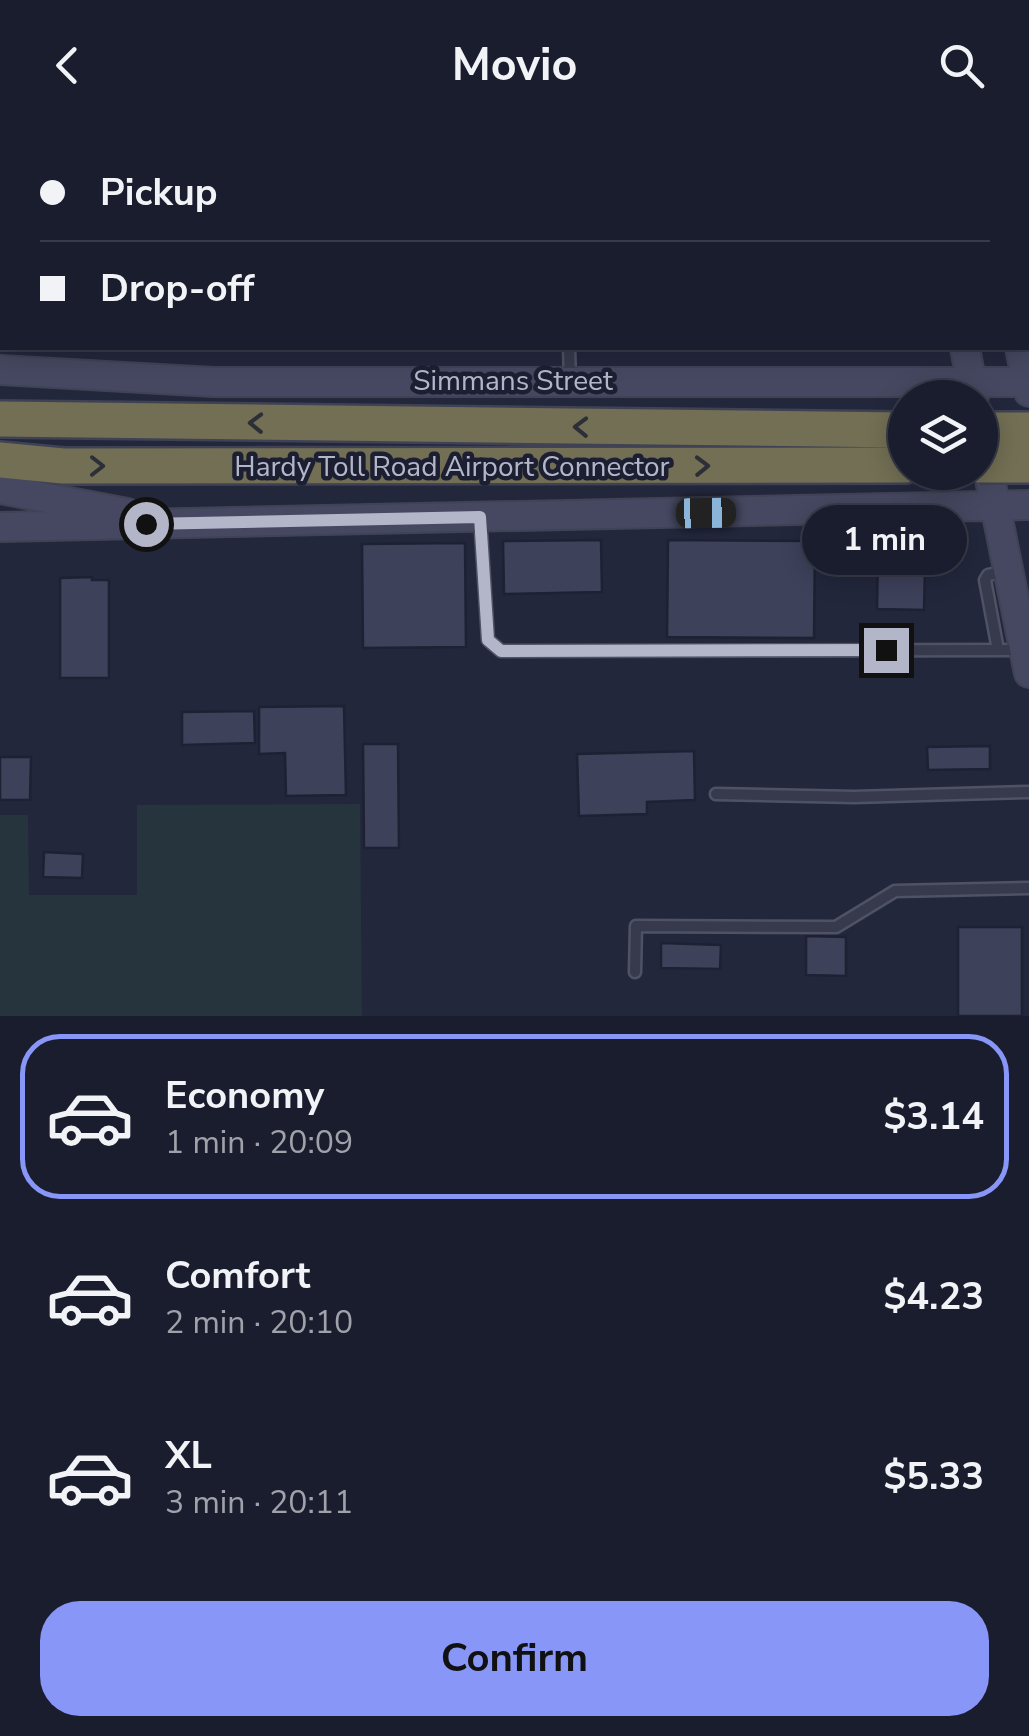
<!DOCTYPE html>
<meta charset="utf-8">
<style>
body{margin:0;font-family:"Nunito Sans",sans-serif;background:#272a39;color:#f1f3f6;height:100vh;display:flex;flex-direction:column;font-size:38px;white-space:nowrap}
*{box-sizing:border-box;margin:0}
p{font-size:32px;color:#9fa2aa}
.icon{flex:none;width:55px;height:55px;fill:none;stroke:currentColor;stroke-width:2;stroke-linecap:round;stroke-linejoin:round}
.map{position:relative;height:886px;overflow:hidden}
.drawer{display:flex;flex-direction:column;background:#1a1d2d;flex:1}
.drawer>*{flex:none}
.banner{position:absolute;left:0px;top:0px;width:1030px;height:220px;box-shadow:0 5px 25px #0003,0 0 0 2px #383b49;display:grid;align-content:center;height:220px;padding:0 40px;background:#1a1d2d}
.tools{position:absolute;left:888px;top:250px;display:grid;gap:20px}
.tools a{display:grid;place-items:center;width:110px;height:110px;border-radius:50%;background:#1a1d2d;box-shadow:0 5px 25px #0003,0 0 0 2px #383b49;font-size:50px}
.end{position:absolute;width:45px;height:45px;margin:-22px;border:12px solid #b3b5c8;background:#111;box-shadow:0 0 0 5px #111}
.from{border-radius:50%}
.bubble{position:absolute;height:70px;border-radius:35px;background:#1a1d2d;box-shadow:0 5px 25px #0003,0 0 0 2px #383b49;font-size:32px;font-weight:700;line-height:70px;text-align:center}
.car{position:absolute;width:30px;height:60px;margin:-30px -15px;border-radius:12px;box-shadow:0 0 8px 2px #0007;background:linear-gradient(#222 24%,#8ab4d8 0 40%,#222 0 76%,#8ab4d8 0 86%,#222 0)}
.banner b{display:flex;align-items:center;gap:35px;height:95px;font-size:38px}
.banner b+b{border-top:2px solid #383b49}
.banner i{width:25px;height:25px;background:#f1f3f6}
ul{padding:18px 0 0;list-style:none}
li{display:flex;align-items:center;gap:30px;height:165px;margin:0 20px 15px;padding:0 20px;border:5px solid transparent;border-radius:40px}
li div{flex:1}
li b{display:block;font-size:38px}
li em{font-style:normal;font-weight:700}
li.current{border-color:#8896f7}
li>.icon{width:90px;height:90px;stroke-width:1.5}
.cta{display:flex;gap:20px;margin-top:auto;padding:20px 40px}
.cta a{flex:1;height:115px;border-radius:40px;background:#8896f7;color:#111;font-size:40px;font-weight:700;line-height:115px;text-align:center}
header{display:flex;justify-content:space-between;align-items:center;height:130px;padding:0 40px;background:#1a1d2d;font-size:45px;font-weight:700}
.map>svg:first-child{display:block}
.green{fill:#25343d}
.building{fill:#3d415a;stroke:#1e2133;stroke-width:2.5}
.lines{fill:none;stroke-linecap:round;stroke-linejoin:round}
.service-casing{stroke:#4f5264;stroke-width:15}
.secondary-casing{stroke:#404355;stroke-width:32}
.motorway-casing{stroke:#3f4254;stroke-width:40}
.service{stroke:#373a4d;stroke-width:10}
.secondary{stroke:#454860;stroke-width:28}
.motorway{stroke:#726f54;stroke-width:35}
.motorway-bridge-casing{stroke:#3f4254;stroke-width:40;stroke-linecap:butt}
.motorway-bridge{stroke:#726f54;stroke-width:35}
.oneway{stroke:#2d2f38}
.route{stroke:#b3b5c8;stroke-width:12}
.labels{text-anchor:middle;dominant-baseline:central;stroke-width:9;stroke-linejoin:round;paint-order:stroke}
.street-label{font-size:28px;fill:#b3b5c8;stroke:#1c1f31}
</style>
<header><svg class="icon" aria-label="back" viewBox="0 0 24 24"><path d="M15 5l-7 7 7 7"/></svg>Movio<svg class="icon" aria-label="search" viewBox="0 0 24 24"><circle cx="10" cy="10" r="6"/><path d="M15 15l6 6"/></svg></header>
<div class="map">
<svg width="1029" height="886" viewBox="0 0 1029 886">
<rect width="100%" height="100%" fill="#23273c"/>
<!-- green -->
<path class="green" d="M360,674l2,212h-362v-201h28l1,80h108v-90z"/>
<!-- building -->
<path class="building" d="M357,0h94v2h-94z
M601,410l1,52 -98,2 -1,-53z
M668,410l147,1 -1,97 -147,-1z
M465,413l1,104 -103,1 -1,-104z
M878,420l33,1 -1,19h15l-1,40 -47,-1z
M92,447v3h17v98h-49v-100z
M344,576l2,89 -60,1 -1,-43 -26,1v-47z
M254,581l1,32 -73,2v-33z
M363,614h35l1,104h-35z
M990,616v23l-62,1 -1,-23z
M694,621l1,49 -48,2v12l-68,2 -2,-62z
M0,627h31l-1,43h-30z
M44,722l39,2 -1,24 -39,-1z
M958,797h64v89h-64z
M806,806l40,1v39l-40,-1z
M661,813l60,2 -1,24 -59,-1z"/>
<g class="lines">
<defs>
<path id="service" d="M571,2v-2
M1028,83h1
M1028,193h1
M569,218l1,31
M480,387l8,123 13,11 522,-1
M998,520l-13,-70 3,-5 18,-4
M716,664l138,3 175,-5
M635,842l1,-46 200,1 59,-36 134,-3"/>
<path id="secondary" d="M919,0l1,2
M974,0l1,2
M965,218l9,48
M1020,218l9,44
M0,240l213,12h814
M983,315l46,228
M0,359l127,24
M0,397l1029,-22"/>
<path id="motorway" d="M0,289l905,11
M0,330l63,6 842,-1"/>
</defs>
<!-- service casing -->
<use href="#service" class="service-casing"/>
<!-- secondary casing -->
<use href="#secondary" class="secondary-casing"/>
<!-- motorway casing -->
<use href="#motorway" class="motorway-casing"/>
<!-- service -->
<use href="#service" class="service"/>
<!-- secondary -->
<use href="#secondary" class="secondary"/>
<!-- motorway -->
<use href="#motorway" class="motorway"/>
<defs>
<path id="motorway-bridge" d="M980,300h49
M980,335h49"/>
</defs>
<!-- motorway-bridge casing -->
<use href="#motorway-bridge" class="motorway-bridge-casing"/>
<!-- motorway-bridge -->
<use href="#motorway-bridge" class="motorway-bridge"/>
</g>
<!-- one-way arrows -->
<defs><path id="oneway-chevron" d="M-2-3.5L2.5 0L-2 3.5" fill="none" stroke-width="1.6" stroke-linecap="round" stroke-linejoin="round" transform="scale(2.5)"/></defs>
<g class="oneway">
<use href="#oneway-chevron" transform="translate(256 293) rotate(-179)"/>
<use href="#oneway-chevron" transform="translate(581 297) rotate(-179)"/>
<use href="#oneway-chevron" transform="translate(97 336)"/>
<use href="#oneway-chevron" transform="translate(702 336) rotate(-1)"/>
</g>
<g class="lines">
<!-- route -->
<path class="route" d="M146,394l334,-7 8,123 13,11 385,-1"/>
</g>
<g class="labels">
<!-- street labels -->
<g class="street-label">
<text x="513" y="251">Simmans Street</text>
<text x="452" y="337">Hardy Toll Road Airport Connector</text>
</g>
</g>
</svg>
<div class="tools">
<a><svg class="icon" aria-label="layers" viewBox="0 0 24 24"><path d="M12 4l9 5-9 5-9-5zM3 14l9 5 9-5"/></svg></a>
</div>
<i class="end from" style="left:146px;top:394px"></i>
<i class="end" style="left:886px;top:520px"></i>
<div class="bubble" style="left:802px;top:375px;width:165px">1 min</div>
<i class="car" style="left:706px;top:383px;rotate:89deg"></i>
<div class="banner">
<b><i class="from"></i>Pickup</b>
<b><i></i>Drop-off</b>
</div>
</div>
<section class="drawer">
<ul>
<li class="current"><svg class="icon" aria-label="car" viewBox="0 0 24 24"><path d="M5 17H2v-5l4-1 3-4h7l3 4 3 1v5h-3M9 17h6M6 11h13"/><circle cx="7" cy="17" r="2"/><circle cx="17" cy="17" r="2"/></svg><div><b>Economy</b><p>1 min · 20:09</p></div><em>$3.14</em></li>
<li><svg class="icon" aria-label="car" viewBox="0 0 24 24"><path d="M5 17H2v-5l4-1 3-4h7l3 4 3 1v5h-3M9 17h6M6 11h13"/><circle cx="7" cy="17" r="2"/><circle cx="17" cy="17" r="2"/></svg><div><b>Comfort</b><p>2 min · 20:10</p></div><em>$4.23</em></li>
<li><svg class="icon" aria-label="car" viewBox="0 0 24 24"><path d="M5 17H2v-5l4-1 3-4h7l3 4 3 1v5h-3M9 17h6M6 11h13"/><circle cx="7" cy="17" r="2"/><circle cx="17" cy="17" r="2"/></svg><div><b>XL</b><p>3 min · 20:11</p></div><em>$5.33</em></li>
</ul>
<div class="cta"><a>Confirm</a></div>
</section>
